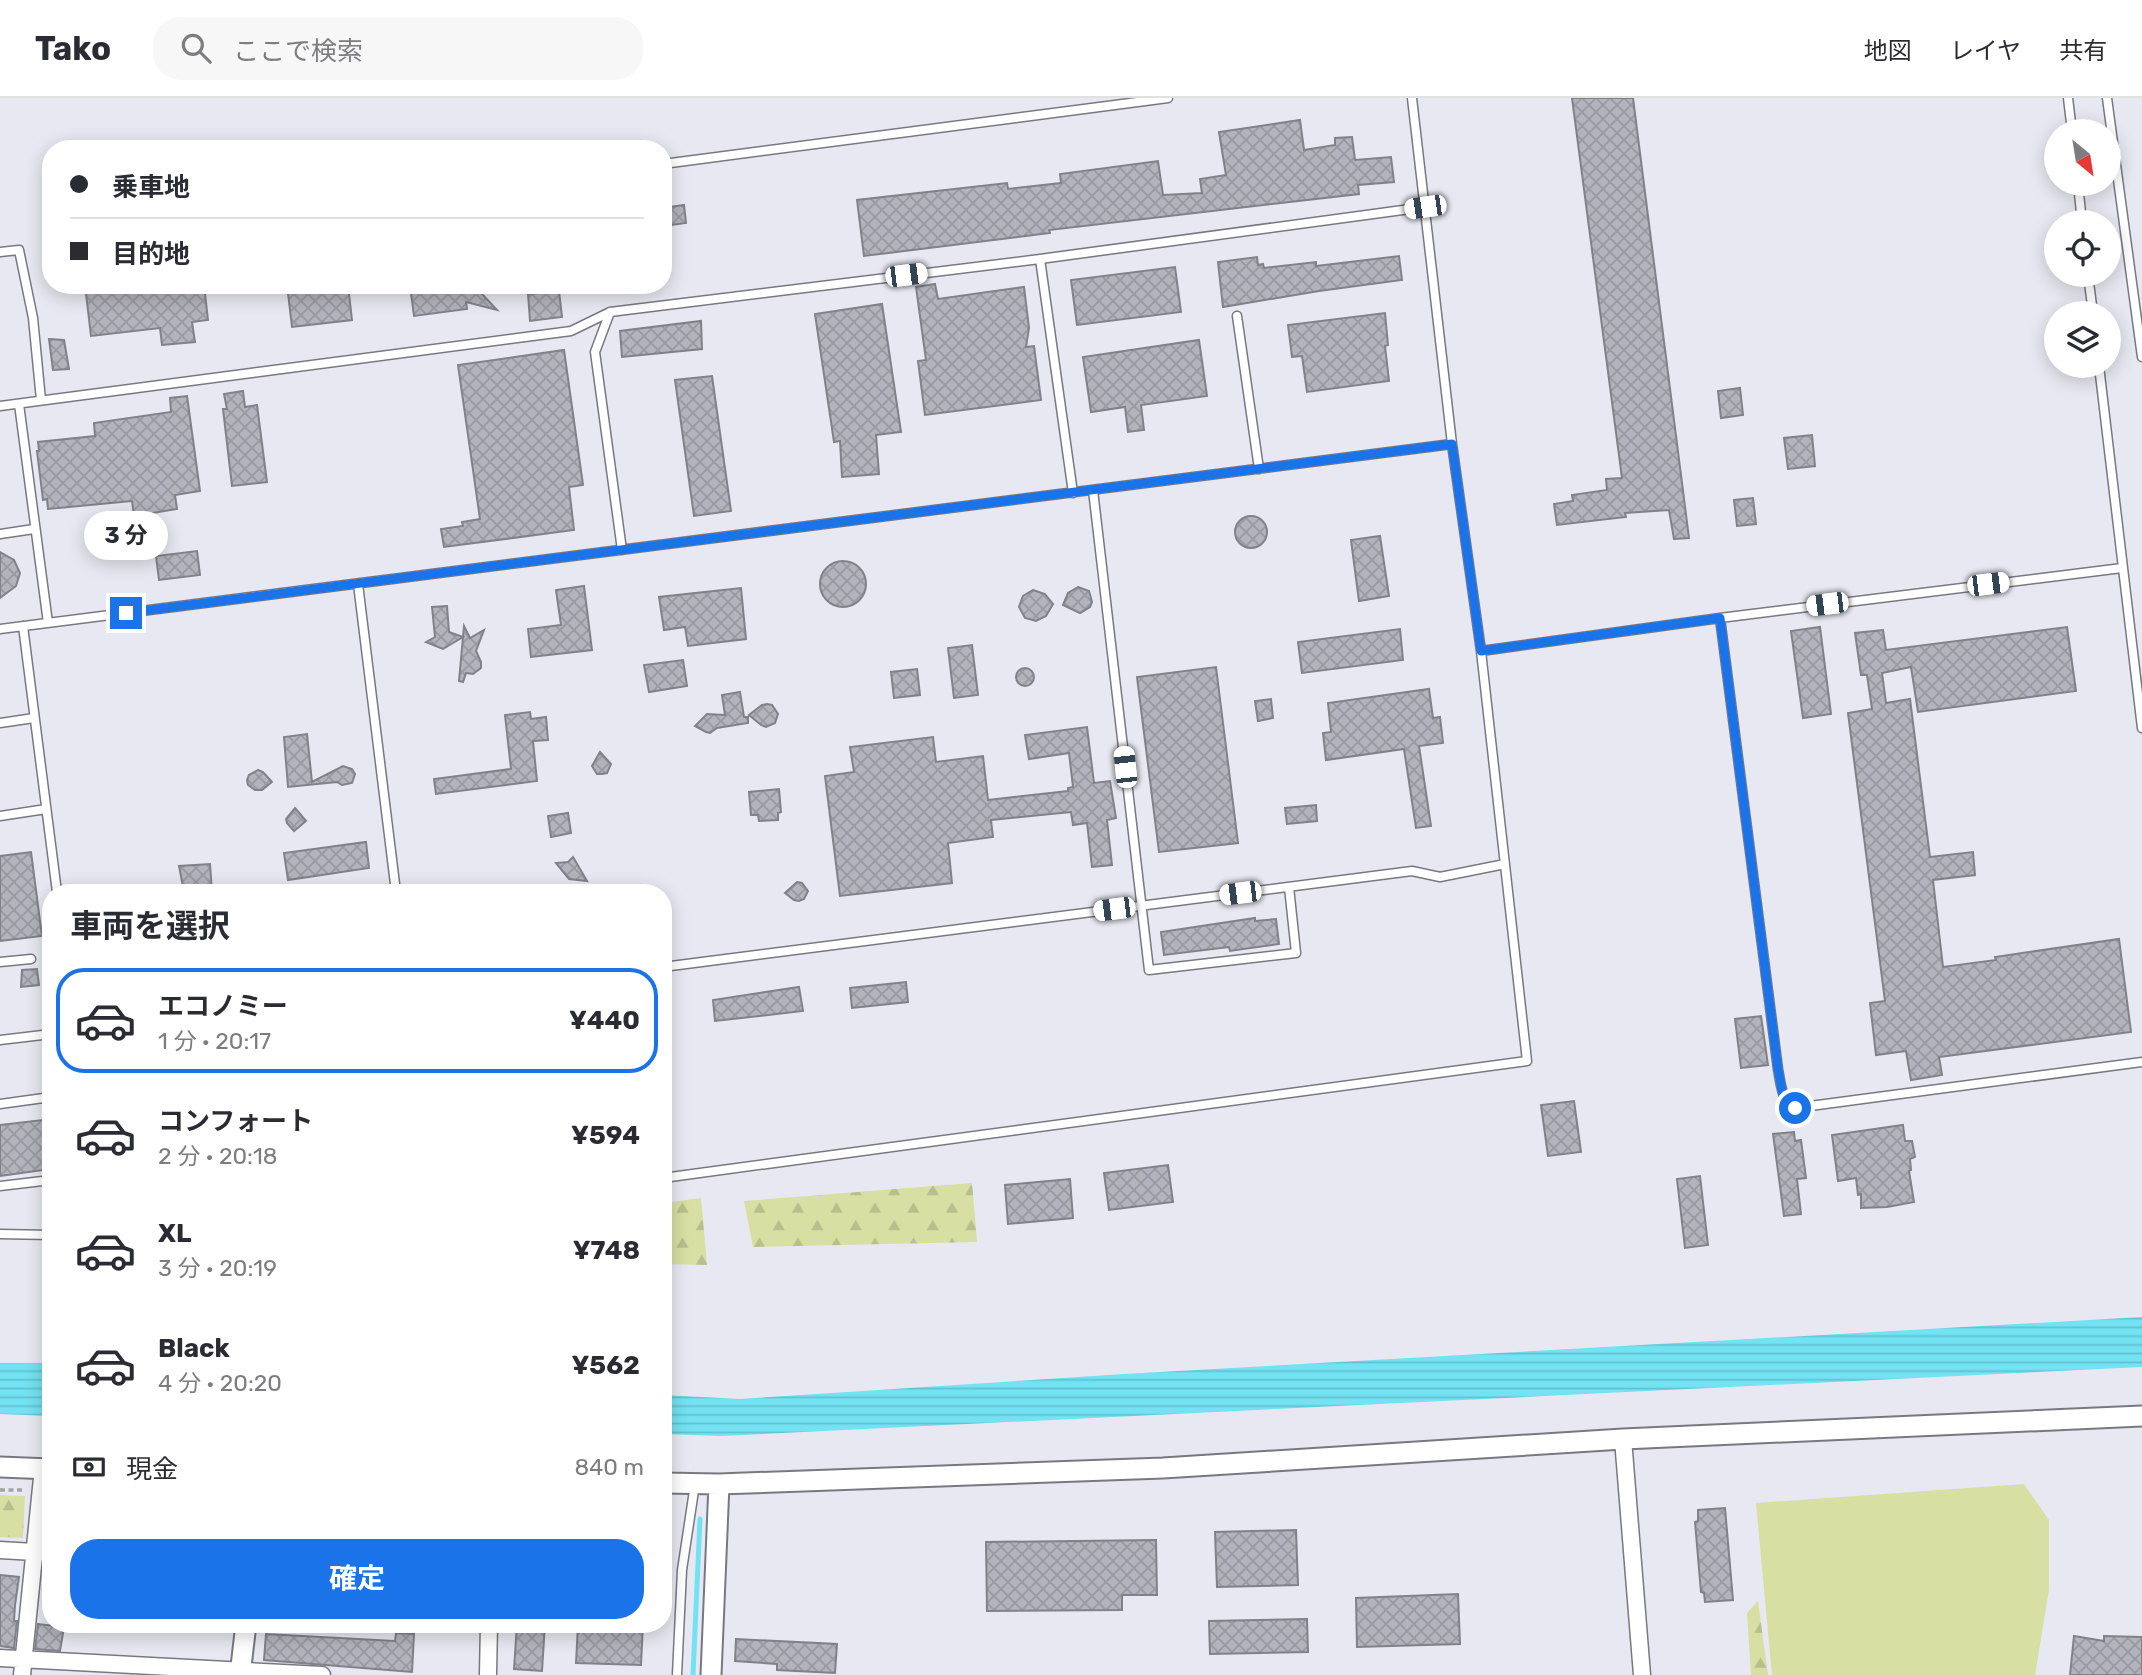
<!DOCTYPE html>
<html lang="ja">
<meta charset="utf-8">
<style>
body{margin:0;font-family:Rubik,"Noto Sans JP",sans-serif;background:#f7f7f7;color:#2b2b33;height:100vh;display:flex;flex-direction:column;font-size:26px;white-space:nowrap}
*{box-sizing:border-box;margin:0}
p{font-size:23px;color:#7c7c81}
.icon{flex:none;width:38px;height:38px;fill:none;stroke:currentColor;stroke-width:2;stroke-linecap:round;stroke-linejoin:round}
.map{position:relative;flex:1;overflow:hidden}
.drawer{position:absolute;left:42px;top:786px;width:630px;height:749px;display:flex;flex-direction:column;background:#fff;border-radius:28px;box-shadow:0 4px 18px #0003}
.drawer>*{flex:none}
.hud{position:absolute;left:42px;top:42px;width:630px;height:154px;border-radius:28px;box-shadow:0 4px 18px #0003;display:grid;align-content:center;height:154px;padding:0 28px;background:#fff}
.needle{width:46px;rotate:150deg}
.buttons{position:absolute;left:2044px;top:21px;display:grid;gap:14px}
.buttons a{display:grid;place-items:center;width:77px;height:77px;border-radius:50%;background:#fff;box-shadow:0 4px 18px #0003;font-size:35px}
.end{position:absolute;width:32px;height:32px;margin:-16px;border:9px solid #1a73e8;background:#fff;box-shadow:0 0 0 4px #fff}
.from{border-radius:50%}
.bubble{position:absolute;height:49px;border-radius:24px;background:#fff;box-shadow:0 4px 18px #0003;font-size:23px;font-weight:700;line-height:49px;text-align:center}
.car{position:absolute;width:21px;height:42px;margin:-21px -10px;border-radius:9px;box-shadow:0 0 5px 2px #0007;background:linear-gradient(#fff 24%,#345 0 40%,#fff 0 76%,#345 0 86%,#fff 0)}
.hud b{display:flex;align-items:center;gap:24px;height:66px;font-size:26px}
.hud b+b{border-top:2px solid #e1e1e2}
.hud i{width:18px;height:18px;background:#2b2b33}
ul{padding:0;list-style:none}
li{display:flex;align-items:center;gap:21px;height:105px;margin:0 14px 10px;padding:0 14px;border:4px solid transparent;border-radius:28px}
li div{flex:1}
li b{display:block;font-size:26px}
li em{font-style:normal;font-weight:700}
li.current{border-color:#1a73e8}
li>.icon{width:63px;height:63px;stroke-width:1.5}
h2{padding:0 28px;font-size:32px;line-height:84px}
.pay{display:flex;align-items:center;gap:18px;height:77px;padding:0 28px;font-size:26px}
.pay p{margin-inline-start:auto}
.button{display:flex;gap:14px;margin-top:auto;padding:14px 28px}
.button a{flex:1;height:80px;border-radius:28px;background:#1a73e8;color:#fff;font-size:28px;font-weight:700;line-height:80px;text-align:center}
header{display:flex;align-items:center;gap:42px;box-sizing:border-box;height:98px;padding:0 35px;background:#fff;border-bottom:2px solid #e1e1e2}
header strong{font-size:33px}
nav{display:flex;gap:38px;margin-inline-start:auto;font-size:24px}
.search{width:490px;height:63px;background:#f7f7f7;display:flex;align-items:center;gap:18px;box-sizing:border-box;padding:0 24px;border-radius:28px;color:#7c7c81;font-size:26px}
.map>svg:first-child{display:block}
.forest{fill:url(#forest-firs)}
.park{fill:#d8dfa3}
.water{fill:url(#water-rules)}
.lines{fill:none;stroke-linecap:round;stroke-linejoin:round}
.stream{stroke:#73e2f2;stroke-width:5}
.building{fill:url(#building-cross-hatch);stroke:#81818a;stroke-width:2}
.service-casing{stroke:#787881;stroke-width:11}
.minor-casing{stroke:#787881;stroke-width:19}
.tertiary-casing{stroke:#787881;stroke-width:23}
.path{stroke:#a3a3ab;stroke-width:3.5;stroke-dasharray:5 3.5;stroke-linecap:butt}
.service{stroke:#fff;stroke-width:8}
.minor{stroke:#fff;stroke-width:16}
.tertiary{stroke:#fff;stroke-width:19}
.route{stroke:#1a73e8;stroke-width:9}
</style>
<header>
<strong>Tako</strong>
<div class="search"><svg class="icon" aria-label="search" viewBox="0 0 24 24"><circle cx="10" cy="10" r="6"/><path d="M15 15l6 6"/></svg>ここで検索</div>
<nav><a>地図</a><a>レイヤ</a><a>共有</a></nav>
</header>
<div class="map">
<svg width="2142" height="1577" viewBox="0 0 2142 1577">
<defs>
<pattern id="forest-firs" width="22" height="20" patternUnits="userSpaceOnUse" patternTransform="scale(1.75)"><rect width="22" height="20" fill="#d8dfa3"/><path d="M5 1l3.5 6h-7zM16 11l3.5 6h-7z" fill="#b9bf8c"/></pattern>
<pattern id="water-rules" width="6" height="5" patternUnits="userSpaceOnUse" patternTransform="scale(1.75)"><rect width="6" height="5" fill="#73e2f2"/><path d="M0 2.5h6" fill="none" stroke="#63c1cf"/></pattern>
<pattern id="building-cross-hatch" width="8" height="8" patternUnits="userSpaceOnUse" patternTransform="scale(1.75)"><rect width="8" height="8" fill="#b3b3bd"/><path d="M0 0l8 8M0 8l8-8" fill="none" stroke="#9999a2"/></pattern>
</defs>
<rect width="100%" height="100%" fill="#e8e8f2"/>
<!-- forest -->
<path class="forest" d="M972,1085l5,59 -224,5 -9,-46z
M701,1100l6,67 -44,-1v-61z
M0,1397l25,1 -2,42 -23,-1z
M1758,1503l10,74h-17l-4,-62z"/>
<!-- park -->
<path class="park" d="M2024,1386l25,36v70l-14,85h-263l-16,-172z"/>
<!-- water -->
<path class="water" d="M2142,1219v50l-1420,69 -59,-2v-39l77,4 384,-25z
M0,1265h51v53l-51,-2z"/>
<g class="lines">
<!-- stream -->
<path class="stream" d="M693,1577l7,-156"/>
</g>
<!-- building -->
<path class="building" d="M1572,0h61l56,440 -15,1 -5,-29 -44,3 1,4 -69,8 -3,-21 19,-3 -1,-6 35,-5 -1,-11 16,-1z
M1300,22l4,30 31,-5v-7l17,-1 3,23 36,-3 3,25 -36,3 1,9 -310,36 1,3 -186,23 -7,-56 150,-17 1,6 53,-6 -1,-9 98,-13 5,34 39,-2 -2,-14 26,-4 -7,-43z
M684,107l2,18 -23,3v-18z
M1399,158l3,24 -83,11 -96,16 -5,-45 39,-5 1,8 5,-1 1,4 52,-6v4z
M1175,169l6,45 -104,13 -6,-45z
M935,186l3,15 86,-12 5,41 -3,19 8,-1 7,54 -116,15 -7,-54 8,-1 -10,-73z
M85,187h119l4,35 -16,2 3,20 -33,3 -2,-17 -69,8z
M287,187h61l4,35 -60,7z
M410,187h77l-5,9 15,16 -31,-8 1,7 -53,7z
M559,193l3,26 -32,4 -2,-27z
M882,206l19,128 -25,3 3,39 -37,3 -2,-36 -6,1 -19,-128z
M1385,215l3,32 -3,1 4,35 -82,11 -5,-36 -10,1 -4,-32z
M701,223l1,28 -80,8 -2,-26z
M49,241l15,1 5,29 -16,1z
M1199,242l8,56 -66,9 3,25 -16,2 -3,-25 -34,5 -8,-55z
M564,252l19,135 -14,2 5,43 -130,17 -3,-18 22,-3 -1,-4 18,-3 -22,-154z
M712,278l19,135 -37,5 -19,-136z
M1740,290l3,27 -22,3 -3,-27z
M243,293l2,16 12,-2 10,77 -35,4 -9,-77h4l-3,-15z
M187,298l13,95 -25,4 2,14 -43,7 -2,-15 -84,8 -1,-10 -4,1 -6,-49h2l-1,-9 57,-6 -1,-13 77,-11 -1,-14z
M1812,337l3,31 -27,3 -4,-31z
M1753,400l3,26 -19,2 -3,-26z
M1235 434a16 16 0 1 1 32 0a16 16 0 1 1-32 0Z
M1380,438l9,60 -30,5 -8,-61z
M197,453l3,24 -41,5 -3,-24z
M0,454l14,8 6,13 -4,13 -16,12z
M820 486a23 23 0 1 1 46 0a23 23 0 1 1-46 0Z
M584,488l8,64 -61,7 -3,-28 33,-4 -5,-35z
M1078,489l11,4 3,11 -2,5 -10,6 -17,-8 5,-12z
M741,490l5,51 -58,7 -3,-19 -21,3 -5,-33z
M1033,492l12,4 8,10 -7,12 -10,5 -11,-3 -6,-11 4,-11z
M447,508l2,26 14,5 -20,12 -17,-7 9,-5 -3,-30z
M464,528l6,12 14,-8 -8,21 5,11v6l-8,6 -7,-1 -3,9 -4,-1z
M1820,529l11,87 -28,4 -12,-87z
M2067,529l9,64 -158,21 -7,-45 -29,6 4,30 24,-4 20,158 43,-5 2,23 -42,5 10,87 53,-7 -1,-3 124,-18 12,93 -192,25 3,18 -31,5 -5,-29 -30,4 -6,-52 15,-2 -37,-288 24,-4 -5,-34h-6l-6,-42 28,-3 3,20z
M1400,531l3,31 -101,13 -4,-31z
M972,547l6,50 -24,3 -6,-50z
M683,562l4,26 -38,6 -5,-27z
M1216,569l22,176 -79,9 -22,-175z
M1016 579a9 9 0 1 1 18 0a9 9 0 1 1-18 0Z
M917,571l3,26 -26,3 -3,-26z
M1429,591l4,29 7,-1 3,26 -24,3 12,80 -15,2 -12,-79 -78,11 -3,-27 8,-1 -3,-29z
M740,594l4,25h4v6l-31,5 -7,5 -4,-1 -11,-6 12,-12 18,1 -3,-20z
M1271,601l2,19 -15,3 -3,-20z
M767,606l5,1 6,9 -3,9 -9,4 -5,-2 -12,-10 13,-10z
M530,614l1,7 15,-2 2,23 -15,1 4,40 -101,13 -2,-15 77,-10 -6,-54z
M1087,629l7,56 16,-2 6,37 -9,2 5,45 -20,2 -5,-44 -14,2 -2,-13 -80,8 2,17 -45,6 4,40 -112,13 -15,-120 29,-4 -4,-25 83,-10 3,25 47,-6 5,44 80,-9v-3l5,-1 -4,-34 -40,6 -4,-24z
M307,636l5,48 31,-16 9,3 3,5 -3,9 -10,2 -5,-3 -49,5 -4,-50z
M600,654l11,12 -4,9 -5,1h-5l-5,-8z
M258,672l5,2 9,10 -10,8h-7l-7,-5 -1,-5 2,-5z
M779,691l2,23 -3,1v7l-19,1 -1,-6h-7l-2,-23z
M1316,707l1,16 -30,3 -2,-16z
M295,710l11,13 -12,10 -7,-8 -1,-4z
M568,715l3,20 -20,4 -3,-21z
M366,744l3,26 -81,12 -4,-27z
M31,754l11,84 -42,5v-85z
M573,759l14,24 -18,-2 -13,-16 12,-1z
M210,766l2,28h-28l-5,-26z
M797,784l5,1 6,8 -4,8 -5,2 -5,-1 -9,-7z
M1255,820v3l21,-2 3,25 -49,7 -1,-4 -65,8 -3,-23z
M37,871l2,16 -18,2 1,-17z
M906,884l2,20 -56,6 -2,-20z
M799,889l4,24 -88,10 -2,-21z
M1761,918l7,49 -27,3 -6,-49z
M1574,1003l7,51 -33,4 -7,-51z
M51,1021v50l-51,7v-51z
M1903,1027l2,16h7l3,16 -5,2 1,11 -2,1 5,31 -27,5 -26,1v-14l-3,1 -2,-17 -18,3 -6,-46z
M1794,1034l1,9 6,-1 5,38 -9,1 4,35 -17,2 -11,-82z
M1168,1067l5,37 -64,8 -5,-37z
M1700,1078l8,69 -23,3 -8,-69z
M1070,1081l3,39 -65,6 -3,-39z
M1725,1410l8,92 -28,2 -1,-9 -3,-1 -6,-70 3,-1v-11z
M1296,1432l2,55 -81,2 -2,-55z
M1156,1442l1,55h-35v15l-135,1 -1,-69z
M0,1477l19,2 -4,28 -1,16h3l-3,27 -14,-2z
M1458,1496l2,50 -103,3 -1,-49z
M1307,1521l1,33 -98,2 -1,-33z
M38,1526l26,3 -4,24 -25,-2z
M517,1526h28l-3,47 -28,-2z
M578,1526h65l-2,41 -65,-2z
M396,1535l18,1 -2,38 -148,-12 2,-26 129,7z
M2074,1538l30,5v-5l38,1v38h-72z
M736,1541l101,5 -2,29 -58,-3v-6l-42,-3z"/>
<g class="lines">
<defs>
<path id="service" d="M2068,0l4,33
M2107,0l35,259
M663,66l505,-66
M2078,86l4,38
M0,154l19,-2 14,68 8,82
M1040,161l33,234
M2088,177l5,38
M610,214l-15,40 27,198
M1237,218l22,153
M2099,268l43,362
M19,306l29,219
M0,308l571,-75 39,-19 430,-53 385,-52
M1093,392l56,480 147,-17 -7,-66
M0,436l34,-5
M358,486l38,308
M1720,520l58,451c3,16 3,30 17,39l347,-46
M23,528l34,266
M0,531l1452,-185
M1481,553l239,-33 402,-50
M0,625l34,-5
M0,718l46,-7
M0,864l31,-3
M663,869l749,-96 28,6 65,-13
M0,942l51,-6
M0,1006l51,-7
M663,1080l864,-117 -46,-410 -29,-207 -40,-346
M0,1088l51,-6
M0,1136l51,1
M677,1577l5,-105 13,-86"/>
<path id="minor" d="M1623,1341l19,236
M0,1452l51,3
M0,1560l322,17
M22,1577l21,-207
M488,1577l1,-51"/>
<path id="tertiary" d="M0,1369l51,2
M663,1385l56,1 444,-16 460,-29 519,-23
M240,1577l6,-51
M711,1577l8,-191"/>
</defs>
<!-- service casing -->
<use href="#service" class="service-casing"/>
<!-- minor casing -->
<use href="#minor" class="minor-casing"/>
<!-- tertiary casing -->
<use href="#tertiary" class="tertiary-casing"/>
<!-- path -->
<path class="path" d="M0,1392h24"/>
<!-- service -->
<use href="#service" class="service"/>
<!-- minor -->
<use href="#minor" class="minor"/>
<!-- tertiary -->
<use href="#tertiary" class="tertiary"/>
</g>
<g class="lines">
<!-- route -->
<path class="route" d="M126,515l1326,-169 29,207 239,-33 58,451 5,27 12,12"/>
</g>
</svg>
<div class="buttons">
<a><svg class="needle" viewBox="-14 -14 28 28"><path d="M0-13l5 13h-10z" fill="#e53935"/><path d="M0 13l5-13h-10z" fill="#7c7c81"/></svg></a>
<a><svg class="icon" aria-label="locate" viewBox="0 0 24 24"><circle cx="12" cy="12" r="6"/><path d="M12 2v4M12 18v4M2 12h4M18 12h4"/></svg></a>
<a><svg class="icon" aria-label="layers" viewBox="0 0 24 24"><path d="M12 4l9 5-9 5-9-5zM3 14l9 5 9-5"/></svg></a>
</div>
<i class="end from" style="left:1795px;top:1010px"></i>
<i class="end" style="left:126px;top:515px"></i>
<div class="bubble" style="left:84px;top:413px;width:84px">3 分</div>
<i class="car" style="left:1425px;top:109px;rotate:262deg"></i>
<i class="car" style="left:906px;top:177px;rotate:83deg"></i>
<i class="car" style="left:1988px;top:486px;rotate:83deg"></i>
<i class="car" style="left:1827px;top:506px;rotate:263deg"></i>
<i class="car" style="left:1125px;top:669px;rotate:354deg"></i>
<i class="car" style="left:1240px;top:795px;rotate:263deg"></i>
<i class="car" style="left:1114px;top:811px;rotate:263deg"></i>
<div class="hud">
<b><i class="from"></i>乗車地</b>
<b><i></i>目的地</b>
</div>
<section class="drawer">
<h2>車両を選択</h2>
<ul>
<li class="current"><svg class="icon" aria-label="car" viewBox="0 0 24 24"><path d="M5 17H2v-5l4-1 3-4h7l3 4 3 1v5h-3M9 17h6M6 11h13"/><circle cx="7" cy="17" r="2"/><circle cx="17" cy="17" r="2"/></svg><div><b>エコノミー</b><p>1 分 · 20:17</p></div><em>¥440</em></li>
<li><svg class="icon" aria-label="car" viewBox="0 0 24 24"><path d="M5 17H2v-5l4-1 3-4h7l3 4 3 1v5h-3M9 17h6M6 11h13"/><circle cx="7" cy="17" r="2"/><circle cx="17" cy="17" r="2"/></svg><div><b>コンフォート</b><p>2 分 · 20:18</p></div><em>¥594</em></li>
<li><svg class="icon" aria-label="car" viewBox="0 0 24 24"><path d="M5 17H2v-5l4-1 3-4h7l3 4 3 1v5h-3M9 17h6M6 11h13"/><circle cx="7" cy="17" r="2"/><circle cx="17" cy="17" r="2"/></svg><div><b>XL</b><p>3 分 · 20:19</p></div><em>¥748</em></li>
<li><svg class="icon" aria-label="car" viewBox="0 0 24 24"><path d="M5 17H2v-5l4-1 3-4h7l3 4 3 1v5h-3M9 17h6M6 11h13"/><circle cx="7" cy="17" r="2"/><circle cx="17" cy="17" r="2"/></svg><div><b>Black</b><p>4 分 · 20:20</p></div><em>¥562</em></li>
</ul>
<div class="pay"><svg class="icon" aria-label="cash" viewBox="0 0 24 24"><path d="M3 7h18v10H3z"/><circle cx="12" cy="12" r="2"/></svg>現金<p>840 m</p></div>
<div class="button"><a>確定</a></div>
</section>
</div>
